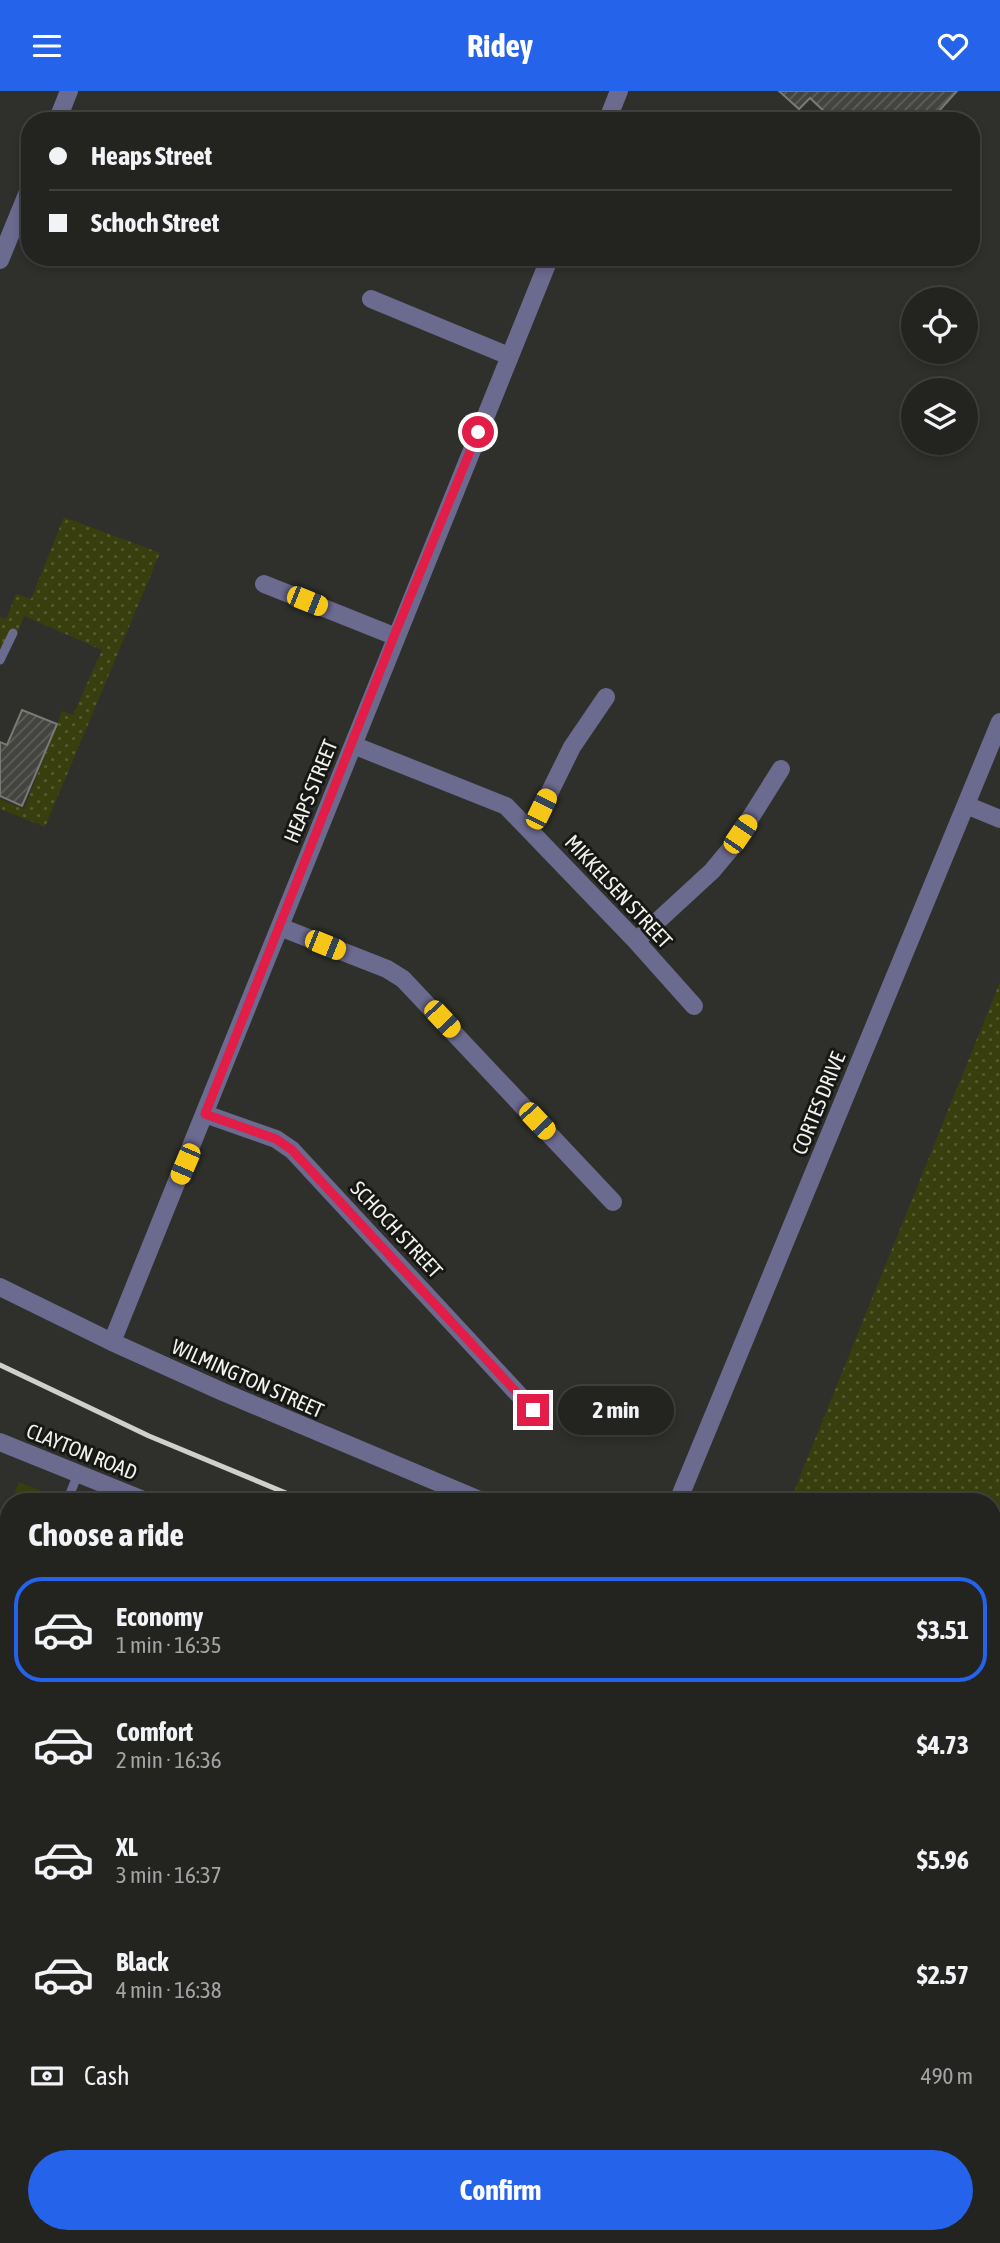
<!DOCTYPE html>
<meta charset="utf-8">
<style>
body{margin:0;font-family:"Asap Condensed",sans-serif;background:#2f302d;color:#f1f3f6;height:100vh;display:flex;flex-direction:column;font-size:26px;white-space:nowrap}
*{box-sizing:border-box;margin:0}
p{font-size:23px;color:#a3a4a5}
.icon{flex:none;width:38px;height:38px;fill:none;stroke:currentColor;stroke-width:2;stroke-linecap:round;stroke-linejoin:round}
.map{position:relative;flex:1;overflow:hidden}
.panel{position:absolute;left:0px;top:1402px;width:1001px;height:751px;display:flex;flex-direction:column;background:#232420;border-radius:28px 28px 0 0;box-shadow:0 4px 10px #0003,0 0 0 2px #40413e}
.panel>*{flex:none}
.guide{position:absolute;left:21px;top:21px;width:959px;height:154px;border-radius:28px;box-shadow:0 4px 10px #0003,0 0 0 2px #40413e;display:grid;align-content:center;height:154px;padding:0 28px;background:#232420}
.tools{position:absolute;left:901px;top:196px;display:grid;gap:14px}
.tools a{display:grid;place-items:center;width:77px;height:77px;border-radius:50%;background:#232420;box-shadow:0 4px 10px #0003,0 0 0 2px #40413e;font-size:35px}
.end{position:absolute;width:32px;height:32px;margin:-16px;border:9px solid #e11d48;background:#fff;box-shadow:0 0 0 4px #fff}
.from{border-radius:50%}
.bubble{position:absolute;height:49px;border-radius:24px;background:#232420;box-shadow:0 4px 10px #0003,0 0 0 2px #40413e;font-size:23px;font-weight:700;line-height:49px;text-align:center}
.car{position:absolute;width:21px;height:42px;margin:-21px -10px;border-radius:9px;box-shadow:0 0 5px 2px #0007;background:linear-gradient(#f5c518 24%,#345 0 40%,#f5c518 0 76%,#345 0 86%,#f5c518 0)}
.guide b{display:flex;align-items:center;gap:24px;height:66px;font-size:26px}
.guide b+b{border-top:2px solid #40413e}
.guide i{width:18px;height:18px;background:#f1f3f6}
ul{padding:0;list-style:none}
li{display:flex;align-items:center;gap:21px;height:105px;margin:0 14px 10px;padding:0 14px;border:4px solid transparent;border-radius:28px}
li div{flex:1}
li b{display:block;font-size:26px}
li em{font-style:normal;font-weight:700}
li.active{border-color:#2563eb}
li>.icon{width:63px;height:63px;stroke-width:1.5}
h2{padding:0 28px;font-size:32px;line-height:84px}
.pay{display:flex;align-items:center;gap:18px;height:77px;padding:0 28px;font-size:26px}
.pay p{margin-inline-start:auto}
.cta{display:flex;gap:14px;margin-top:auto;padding:14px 28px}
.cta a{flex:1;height:80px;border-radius:42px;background:#2563eb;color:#fff;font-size:28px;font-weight:700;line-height:80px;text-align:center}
header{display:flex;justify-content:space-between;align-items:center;height:91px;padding:0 28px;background:#2563eb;color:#fff;font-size:32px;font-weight:700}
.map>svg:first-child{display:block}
.grass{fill:url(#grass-dots)}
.forest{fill:url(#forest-crowns)}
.pitch{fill:#383e0e}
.building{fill:url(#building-hatch);stroke:#797a74;stroke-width:2}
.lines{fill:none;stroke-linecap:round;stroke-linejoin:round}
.path{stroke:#8a8b86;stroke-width:2.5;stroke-dasharray:3.5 5;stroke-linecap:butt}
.service{stroke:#6b6a8f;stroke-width:9}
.minor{stroke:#6b6a8f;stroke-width:18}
.tertiary{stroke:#6b6a8f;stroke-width:18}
.rail{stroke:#cfd0cc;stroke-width:5}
.route{stroke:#e11d48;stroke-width:9}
.labels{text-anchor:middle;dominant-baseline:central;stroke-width:6;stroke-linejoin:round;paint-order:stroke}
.street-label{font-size:21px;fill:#f1f2ee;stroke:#171815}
</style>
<header><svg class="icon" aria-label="menu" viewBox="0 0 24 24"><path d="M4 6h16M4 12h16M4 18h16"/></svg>Ridey<svg class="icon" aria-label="heart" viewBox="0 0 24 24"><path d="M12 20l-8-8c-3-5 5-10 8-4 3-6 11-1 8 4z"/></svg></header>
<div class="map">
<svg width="1000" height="2152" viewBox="0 0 1000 2152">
<defs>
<pattern id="grass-dots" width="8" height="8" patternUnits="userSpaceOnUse" patternTransform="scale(1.75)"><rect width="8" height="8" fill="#383e0e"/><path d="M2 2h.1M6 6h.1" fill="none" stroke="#555a31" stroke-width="1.8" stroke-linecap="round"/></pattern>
<pattern id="forest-crowns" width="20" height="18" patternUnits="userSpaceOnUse" patternTransform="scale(1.75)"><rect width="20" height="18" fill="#636e1f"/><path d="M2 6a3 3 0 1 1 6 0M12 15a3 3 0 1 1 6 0" fill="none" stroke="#7a8340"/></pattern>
<pattern id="building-hatch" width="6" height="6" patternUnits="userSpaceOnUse" patternTransform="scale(1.75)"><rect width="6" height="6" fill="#43443f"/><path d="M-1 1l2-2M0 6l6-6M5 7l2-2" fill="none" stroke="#5f5f5b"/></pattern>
</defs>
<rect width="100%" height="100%" fill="#2f302b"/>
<!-- grass -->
<path class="grass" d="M64,426l96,36 -115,274 -45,-18v-10l24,10 38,-98 11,4 29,-65 -78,-34 -6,16 -8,-2 -10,21v-34l6,2 10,-25 15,5z
M1000,891v717l-8,-3v-195h-202z"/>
<!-- forest -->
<path class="forest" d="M992,1797l8,3v285l-8,-4z"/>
<!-- pitch -->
<path class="pitch" d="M19,1391l49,19h-57z
M9,1416v728h269l-3,8h-275v-715z
M992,2081l8,4v67h-715l3,-8h704z"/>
<!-- building -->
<path class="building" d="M779,0h178l-27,30h-108l6,-6 -18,-17 -11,11z
M22,619l35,14 -35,82 -22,-10v-54l7,3z"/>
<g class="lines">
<!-- path -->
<path class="path" d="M0,1583l9,-17"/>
<!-- service -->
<path class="service" d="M0,569l13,-27
M67,1410l11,-27"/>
<!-- minor -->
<path class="minor" d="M607,30l12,-30
M371,208l138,57
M264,493l130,52
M353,654l153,61 130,135 58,65
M966,714l34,14
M531,739l41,-83 34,-50
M280,836l107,42 16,10 210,223
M636,850l76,-70 20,-24 49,-78
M205,1023l71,25 16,11 241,260
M0,1196l112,55 111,50 259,109
M112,1251c148,-361 289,-724 438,-1085
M678,1410l322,-779
M992,1621l8,3
M992,1803l8,-9
M807,2152l3,-8"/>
<!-- tertiary -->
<path class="tertiary" d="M57,30l12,-30
M0,169l30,-73
M0,1351l146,59
M992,1750l8,3"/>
<!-- rail -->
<path class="rail" d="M0,1274l149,71 156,65
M992,1693l8,3"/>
</g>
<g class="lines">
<!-- route -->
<path class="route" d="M478,341l-84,204 -189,478 71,25 16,11 241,260"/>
</g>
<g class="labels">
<!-- street labels -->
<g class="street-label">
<text transform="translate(310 700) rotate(-68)">HEAPS STREET</text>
<text transform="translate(619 800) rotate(47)">MIKKELSEN STREET</text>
<text transform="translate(818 1012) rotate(-68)">CORTES DRIVE</text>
<text transform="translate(397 1138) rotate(47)">SCHOCH STREET</text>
<text transform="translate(248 1287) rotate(24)">WILMINGTON STREET</text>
<text transform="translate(82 1360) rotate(22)">CLAYTON ROAD</text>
</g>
</g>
</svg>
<div class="tools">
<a><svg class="icon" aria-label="locate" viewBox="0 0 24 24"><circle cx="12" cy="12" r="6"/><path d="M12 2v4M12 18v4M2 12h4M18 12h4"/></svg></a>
<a><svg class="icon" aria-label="layers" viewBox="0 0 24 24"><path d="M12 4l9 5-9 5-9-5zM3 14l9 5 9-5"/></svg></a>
</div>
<i class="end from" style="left:478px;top:341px"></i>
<i class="end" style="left:533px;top:1319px"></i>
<div class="bubble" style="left:558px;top:1295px;width:116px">2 min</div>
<i class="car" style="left:307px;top:510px;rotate:112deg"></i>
<i class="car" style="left:541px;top:718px;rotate:26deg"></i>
<i class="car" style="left:740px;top:743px;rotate:34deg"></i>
<i class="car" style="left:325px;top:854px;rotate:112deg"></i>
<i class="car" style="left:442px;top:928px;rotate:137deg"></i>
<i class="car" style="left:537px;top:1030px;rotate:137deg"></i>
<i class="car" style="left:185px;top:1073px;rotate:203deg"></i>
<div class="guide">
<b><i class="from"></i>Heaps Street</b>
<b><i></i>Schoch Street</b>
</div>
<section class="panel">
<h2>Choose a ride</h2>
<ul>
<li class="active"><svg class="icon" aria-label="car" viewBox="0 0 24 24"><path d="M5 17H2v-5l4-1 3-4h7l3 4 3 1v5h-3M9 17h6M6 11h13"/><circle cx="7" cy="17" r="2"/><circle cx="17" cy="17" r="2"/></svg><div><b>Economy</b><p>1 min · 16:35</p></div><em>$3.51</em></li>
<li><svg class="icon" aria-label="car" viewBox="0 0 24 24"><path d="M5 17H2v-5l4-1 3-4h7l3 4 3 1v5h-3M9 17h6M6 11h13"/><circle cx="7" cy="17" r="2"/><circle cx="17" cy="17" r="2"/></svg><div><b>Comfort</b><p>2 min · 16:36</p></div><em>$4.73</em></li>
<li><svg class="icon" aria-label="car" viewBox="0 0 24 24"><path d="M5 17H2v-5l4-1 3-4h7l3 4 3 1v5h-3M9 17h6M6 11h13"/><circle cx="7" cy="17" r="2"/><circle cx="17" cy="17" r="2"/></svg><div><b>XL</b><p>3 min · 16:37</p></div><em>$5.96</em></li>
<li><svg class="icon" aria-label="car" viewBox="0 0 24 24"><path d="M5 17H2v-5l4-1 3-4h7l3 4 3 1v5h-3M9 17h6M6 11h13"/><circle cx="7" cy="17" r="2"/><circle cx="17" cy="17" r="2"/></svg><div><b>Black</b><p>4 min · 16:38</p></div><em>$2.57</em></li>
</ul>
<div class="pay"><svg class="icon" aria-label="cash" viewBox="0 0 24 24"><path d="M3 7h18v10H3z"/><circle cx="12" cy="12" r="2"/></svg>Cash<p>490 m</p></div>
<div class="cta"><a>Confirm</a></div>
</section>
</div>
